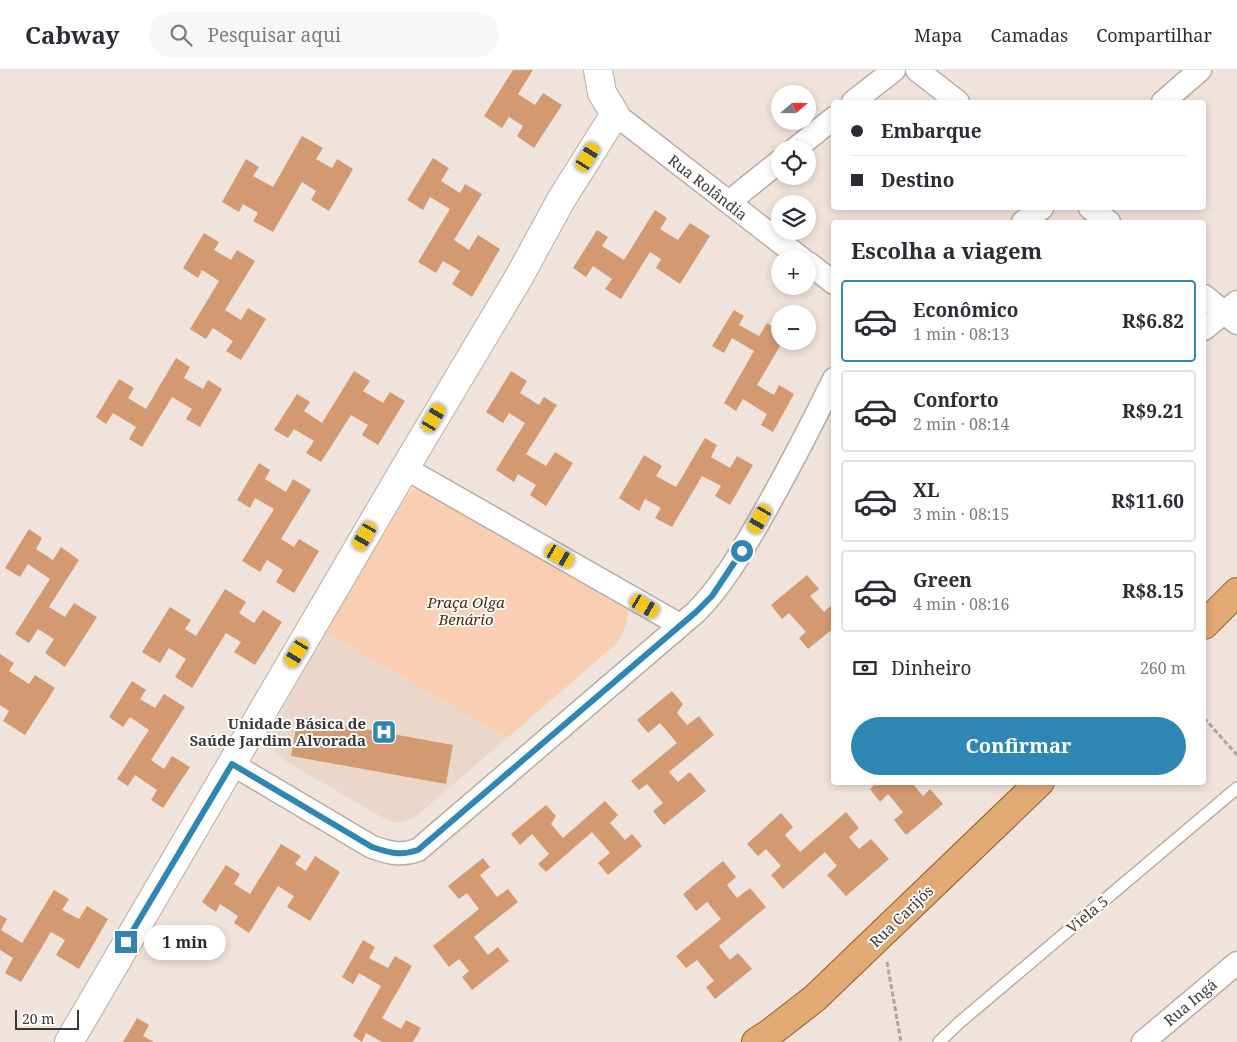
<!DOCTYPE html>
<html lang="pt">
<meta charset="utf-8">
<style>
body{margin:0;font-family:"Noto Serif",serif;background:#f7f7f7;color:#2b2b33;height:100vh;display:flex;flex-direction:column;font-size:19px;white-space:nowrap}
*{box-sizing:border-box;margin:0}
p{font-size:16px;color:#7c7c81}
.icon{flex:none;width:28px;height:28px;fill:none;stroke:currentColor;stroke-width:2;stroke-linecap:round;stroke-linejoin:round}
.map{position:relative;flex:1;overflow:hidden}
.drawer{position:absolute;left:831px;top:150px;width:375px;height:565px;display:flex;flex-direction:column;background:#fff;border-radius:5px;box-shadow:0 2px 8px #0003}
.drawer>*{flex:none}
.banner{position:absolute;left:831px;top:30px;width:375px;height:110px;border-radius:5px;box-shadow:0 2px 8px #0003;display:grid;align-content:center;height:110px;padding:0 20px;background:#fff}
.needle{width:32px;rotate:70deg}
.fabs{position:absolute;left:771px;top:15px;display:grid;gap:10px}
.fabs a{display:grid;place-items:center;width:45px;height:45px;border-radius:50%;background:#fff;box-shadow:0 2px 8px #0003;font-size:25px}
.scale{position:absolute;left:15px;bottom:12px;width:64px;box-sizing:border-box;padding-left:5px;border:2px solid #3c3734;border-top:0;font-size:14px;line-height:18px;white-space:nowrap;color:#3c3734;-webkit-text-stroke:4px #fff;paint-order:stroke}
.end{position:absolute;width:22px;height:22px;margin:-11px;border:6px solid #2e86b5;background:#fff;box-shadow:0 0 0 2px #fff}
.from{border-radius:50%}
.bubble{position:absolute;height:35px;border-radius:18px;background:#fff;box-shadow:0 2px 8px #0003;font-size:16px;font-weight:700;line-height:35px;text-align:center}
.car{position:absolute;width:15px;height:30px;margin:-15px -8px;border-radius:6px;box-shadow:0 0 4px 1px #0007;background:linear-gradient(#f5c518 24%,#345 0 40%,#f5c518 0 76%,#345 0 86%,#f5c518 0)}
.banner b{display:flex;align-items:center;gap:18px;height:48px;font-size:19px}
.banner b+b{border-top:1px solid #e1e1e2}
.banner i{width:12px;height:12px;background:#2b2b33}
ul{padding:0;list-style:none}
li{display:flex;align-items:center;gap:15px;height:82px;margin:0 10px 8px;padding:0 10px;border:2px solid #e1e1e2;border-radius:5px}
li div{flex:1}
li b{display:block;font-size:19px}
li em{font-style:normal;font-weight:700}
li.selected{border-color:#2e86b5}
li>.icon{width:45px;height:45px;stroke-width:1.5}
h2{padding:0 20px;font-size:22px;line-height:60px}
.pay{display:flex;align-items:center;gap:12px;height:55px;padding:0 20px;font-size:19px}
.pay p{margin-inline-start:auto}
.button{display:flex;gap:10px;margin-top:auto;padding:10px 20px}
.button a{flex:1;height:58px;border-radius:30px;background:#2e86b5;color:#fff;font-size:20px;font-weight:700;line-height:58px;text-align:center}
header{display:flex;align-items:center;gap:30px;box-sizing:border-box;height:70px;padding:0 25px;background:#fff;border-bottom:1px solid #e1e1e2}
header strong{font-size:24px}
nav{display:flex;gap:28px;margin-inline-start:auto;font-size:18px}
.search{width:350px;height:45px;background:#f7f7f7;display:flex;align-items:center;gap:12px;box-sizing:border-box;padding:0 18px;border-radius:28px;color:#7c7c81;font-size:19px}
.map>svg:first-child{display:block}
.built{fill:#ead7c9}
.green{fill:#f9ceb2}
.building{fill:#d39a72}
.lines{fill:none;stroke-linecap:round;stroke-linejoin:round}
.service-casing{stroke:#b8aca4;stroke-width:14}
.minor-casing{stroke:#b8aca4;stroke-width:25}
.tertiary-casing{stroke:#b8aca4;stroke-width:30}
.primary-casing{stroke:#9a5b21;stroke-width:30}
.path{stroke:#afa49e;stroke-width:3;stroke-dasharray:5 2.5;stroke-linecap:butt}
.service{stroke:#fff;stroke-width:11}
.minor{stroke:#fff;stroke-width:22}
.tertiary{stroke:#fff;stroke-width:28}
.primary{stroke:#e1a974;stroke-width:28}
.route{stroke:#2e86b5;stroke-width:6}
.labels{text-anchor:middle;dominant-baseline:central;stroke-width:4;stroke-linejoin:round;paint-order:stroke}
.street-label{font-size:15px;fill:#3c3734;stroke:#fff}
.park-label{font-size:15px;font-style:italic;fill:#4d2707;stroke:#fff}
.poi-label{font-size:15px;font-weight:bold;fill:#3c3734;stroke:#fff;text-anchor:end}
</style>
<header>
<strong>Cabway</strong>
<div class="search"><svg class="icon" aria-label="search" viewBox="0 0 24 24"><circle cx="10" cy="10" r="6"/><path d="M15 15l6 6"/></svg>Pesquisar aqui</div>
<nav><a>Mapa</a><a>Camadas</a><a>Compartilhar</a></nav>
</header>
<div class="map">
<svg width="1237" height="972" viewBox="0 0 1237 972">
<rect width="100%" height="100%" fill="#f0e3db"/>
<!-- built -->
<path class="built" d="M326,562l181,106 -93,80 -14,5 -10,-2 -12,-6 -91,-53 -10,-8 -6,-9 2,-19z"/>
<!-- green -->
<path class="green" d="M425,417l202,119c3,16 -3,26 -12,39l-108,93 -181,-106 82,-138 5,-4z"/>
<!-- building -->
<path class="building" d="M513,0h20l-15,24 17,11 8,-12 19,12 -28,43 -17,-12 6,-10 -14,-9 -7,11 -18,-12z
M302,66l21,12 -7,11 16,9 5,-9 16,10 -24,42 -18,-11 5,-9 -14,-9 -29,50 -20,-11 5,-8 -15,-9 -4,8 -17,-10 24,-43 13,8 -6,9 20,11z
M433,88l16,10 -8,13 19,12 5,-9 17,10 -28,46 15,10 9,-15 22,14 -28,48 -20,-13 8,-13 -17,-10 -7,12 -18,-11 32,-53 -20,-12 -7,13 -16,-10z
M655,140l12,8 -7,11 18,11 12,-17 20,13 -30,48 -24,-16 5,-9 -11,-7 -29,47 -16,-10 7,-10 -19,-13 -7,11 -13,-9 24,-38 11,7 -6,9 22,14z
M204,163l15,9 -5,8 17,10 6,-10 18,11 -30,49 16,10 7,-12 18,11 -25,41 -15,-9 7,-10 -20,-13 -7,11 -16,-10 29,-48 -17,-11 -4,8 -15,-10z
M734,240l10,6 -5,9 20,11 8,-13 13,8v10h3l-26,44 17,10 5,-10 15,9 -21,38 -12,-7 6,-11 -24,-15 -7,12 -12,-8 30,-52 -22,-13 -8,15 -12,-7z
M176,288l14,9 -6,11 19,11 5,-9 14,9 -22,38 -14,-8 6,-10 -20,-12 -30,50 -13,-8 7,-12 -23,-14 -7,11 -10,-7 23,-38 15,9 -6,10 18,11z
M354,301l16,10 -7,10 20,12 7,-11 15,9 -27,44 -16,-10 6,-10 -17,-10 -30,47 -15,-9 8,-12 -20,-12 -6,9 -14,-8 23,-36 13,8 -6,9 18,12z
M511,301l16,10 -7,12 19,12 5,-8 13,8 -31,49 20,12 9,-14 18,11 -27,43 -16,-11 6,-10 -18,-11 -4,8 -18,-12 29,-47 -16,-10 -6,10 -17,-11z
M705,368l12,7 -6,12 19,11 7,-12 16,9 -23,40 -15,-9 6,-10 -19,-10 -30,51 -17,-9 6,-10 -16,-9 -6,12 -20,-13 25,-43 18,11 -6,10 20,11z
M259,393l11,7 -5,9 21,13 7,-13 18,11 -30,49 13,8 5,-8 20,12 -25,42 -18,-11 7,-12 -16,-10 -7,12 -18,-11 32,-52 -19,-11 -5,10 -13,-8z
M29,459l13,9 -6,11 17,11 8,-13 18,13 -30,47 16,10 9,-14 23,14 -32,50 -20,-14 9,-14 -16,-10 -9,14 -14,-9 35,-55 -22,-15 -8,13 -15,-9z
M807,505l12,14 -9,7 14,16 10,-9v25l-26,21 -9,-11 7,-6 -17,-19 -7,6 -11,-14z
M225,519l21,13 -7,11 15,10 9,-13 19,12 -27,43 -21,-13 7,-10 -15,-9 -34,55 -17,-11 11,-18 -17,-11 -9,15 -18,-11 28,-45 21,13 -6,9 11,7z
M0,584l14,9 -5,8 20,13 6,-9 20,13 -30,47 -22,-14 6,-10 -9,-6z
M132,611l14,9 -6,9 15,9 9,-14 21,13 -34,53 13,9 8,-13 18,11 -27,41 -12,-8 6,-10 -22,-15 -7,11 -11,-7 32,-49 -19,-13 -7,10 -14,-10z
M672,621l11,13 -6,9 10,12 12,-9 15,19 -45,37 9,10 12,-10 16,19 -42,34 -11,-14 10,-8 -16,-19 -8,6 -8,-9 46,-38 -17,-20 -12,10 -11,-13z
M298,647l155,28 -7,39 -155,-28z
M877,712h34l12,14 7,-7 13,15 -37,31 -12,-15 9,-8 -15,-18 -8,8 -10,-13z
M605,731l13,14 -8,8 15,17 7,-6 10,12 -34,29 -10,-12 12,-10 -18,-21 -46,40 -8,-8 11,-10 -17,-20 -12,11 -9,-11 35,-29 10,11 -5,8 12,14z
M846,742l13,16 -10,9 10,12 12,-10 18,20 -43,37 -19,-21 10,-9 -12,-14 -42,37 -12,-14 10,-9 -15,-17 -8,7 -11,-12 34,-31 12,14 -8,8 15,17z
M281,774l20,12 -6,8 11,7 9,-15 25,16 -30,49 -23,-14 7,-11 -16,-10 -29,47 -15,-10 4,-7 -18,-12 -4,8 -14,-10 24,-37 14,9 -6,10 16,10z
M483,788l7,9 -10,8 17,22 11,-8 10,13 -44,35 14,18 10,-8 11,14 -37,29 -10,-13 7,-6 -10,-12 -10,8 -16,-21 46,-37 -12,-16 -8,6 -11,-13z
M723,791l13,16 -9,8 10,13 13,-10 16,19 -47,39 11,14 8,-7 14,16 -37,30 -9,-12 8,-6 -17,-21 -11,8 -10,-12 45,-37 -14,-17 -11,9 -13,-17z
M54,820l15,9 -7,11 17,9 8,-13 21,13 -29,50 -23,-14 9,-15 -14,-8 -30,50 -16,-9 8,-15 -13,-8v-35l7,4 -6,11 21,13z
M363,870l12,7 -6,11 19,10 7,-12 17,10 -30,52 19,11 5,-9 15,8 -8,14h-31l-16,-9 -4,9 -9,-6 28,-50 -22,-13 -6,11 -11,-7z
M137,948l12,7 -6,11 11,6h-31z"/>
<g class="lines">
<defs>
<path id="service" d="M939,972l21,-20 277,-234"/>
<path id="minor" d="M917,0l41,32
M853,32l41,-32
M1163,32l37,-32
M615,44l187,145
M795,79l39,-31
M729,132l51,-41
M1090,138l19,14
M1023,152l19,-14
M808,193l26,20
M1204,226l33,27
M1204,259l33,-27
M405,398l275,157
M232,694l140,83c18,6 28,9 46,3l278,-238c27,-27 46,-61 65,-94 26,-46 50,-92 73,-139
M1143,972l94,-79"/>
<path id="tertiary" d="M69,972l336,-574 114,-191 42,-77 54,-86 -13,-21 -4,-23"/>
<path id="primary" d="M1204,555l33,-33
M756,972l14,-9 45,-35 225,-216"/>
</defs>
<!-- service casing -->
<use href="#service" class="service-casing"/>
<!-- minor casing -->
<use href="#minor" class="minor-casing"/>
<!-- tertiary casing -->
<use href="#tertiary" class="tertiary-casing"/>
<!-- primary casing -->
<use href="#primary" class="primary-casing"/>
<!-- path -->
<path class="path" d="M1204,648l33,37
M887,892l14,80"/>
<!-- service -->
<use href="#service" class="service"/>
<!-- minor -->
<use href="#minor" class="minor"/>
<!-- tertiary -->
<use href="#tertiary" class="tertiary"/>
<!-- primary -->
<use href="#primary" class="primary"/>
</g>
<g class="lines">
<!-- route -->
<path class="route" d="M126,872l106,-178 140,83c18,6 28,9 46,3l278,-238 16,-16 30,-45"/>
</g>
<!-- icons -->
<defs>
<symbol id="hospital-square" viewBox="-11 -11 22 22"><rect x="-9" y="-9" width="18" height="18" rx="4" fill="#2e86b5" stroke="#fff"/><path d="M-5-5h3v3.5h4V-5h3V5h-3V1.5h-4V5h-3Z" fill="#fff"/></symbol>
</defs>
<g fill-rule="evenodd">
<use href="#hospital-square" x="370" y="648" width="28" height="28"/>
</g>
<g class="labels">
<!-- street labels -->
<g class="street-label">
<text transform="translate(708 117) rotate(38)">Rua Rolândia</text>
<text transform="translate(1087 844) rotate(-40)">Viela 5</text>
<text transform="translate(901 846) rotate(-44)">Rua Carijós</text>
<text transform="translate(1190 932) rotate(-40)">Rua Ingá</text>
</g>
<!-- park labels -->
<g class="park-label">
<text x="466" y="532">Praça Olga<tspan x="466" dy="17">Benário</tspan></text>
</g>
<!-- poi labels -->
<g class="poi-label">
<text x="366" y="653">Unidade Básica de<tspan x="366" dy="17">Saúde Jardim Alvorada</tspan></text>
</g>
</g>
</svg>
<div class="fabs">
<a><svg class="needle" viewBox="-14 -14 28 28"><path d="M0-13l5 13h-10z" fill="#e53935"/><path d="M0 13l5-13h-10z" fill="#7c7c81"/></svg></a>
<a><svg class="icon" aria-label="locate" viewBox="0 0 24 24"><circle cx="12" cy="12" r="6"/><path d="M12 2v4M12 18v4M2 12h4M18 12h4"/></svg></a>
<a><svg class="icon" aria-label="layers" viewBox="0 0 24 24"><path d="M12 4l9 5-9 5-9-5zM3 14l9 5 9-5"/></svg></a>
<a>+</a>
<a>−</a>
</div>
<div class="scale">20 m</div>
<i class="end from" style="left:742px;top:481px"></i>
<i class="end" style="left:126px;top:872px"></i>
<div class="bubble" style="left:144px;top:855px;width:82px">1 min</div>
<i class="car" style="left:588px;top:87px;rotate:32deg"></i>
<i class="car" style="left:434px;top:348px;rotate:31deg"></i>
<i class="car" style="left:760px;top:449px;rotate:210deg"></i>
<i class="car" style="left:365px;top:466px;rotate:210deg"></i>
<i class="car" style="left:560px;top:486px;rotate:120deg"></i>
<i class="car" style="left:645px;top:536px;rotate:120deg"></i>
<i class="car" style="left:297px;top:583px;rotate:211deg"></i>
<div class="banner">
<b><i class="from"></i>Embarque</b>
<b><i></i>Destino</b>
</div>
<section class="drawer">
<h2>Escolha a viagem</h2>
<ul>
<li class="selected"><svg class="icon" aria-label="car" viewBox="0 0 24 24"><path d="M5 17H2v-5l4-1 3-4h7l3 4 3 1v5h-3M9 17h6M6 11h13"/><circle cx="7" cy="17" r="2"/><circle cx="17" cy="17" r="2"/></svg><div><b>Econômico</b><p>1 min · 08:13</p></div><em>R$6.82</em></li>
<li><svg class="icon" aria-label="car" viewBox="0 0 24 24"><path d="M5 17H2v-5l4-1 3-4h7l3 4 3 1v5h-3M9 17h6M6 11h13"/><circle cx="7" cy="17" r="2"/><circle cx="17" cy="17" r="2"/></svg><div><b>Conforto</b><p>2 min · 08:14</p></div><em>R$9.21</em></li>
<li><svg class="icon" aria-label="car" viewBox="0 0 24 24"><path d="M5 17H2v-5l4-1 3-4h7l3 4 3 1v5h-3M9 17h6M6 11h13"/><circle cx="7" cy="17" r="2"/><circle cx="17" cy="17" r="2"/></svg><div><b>XL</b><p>3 min · 08:15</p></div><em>R$11.60</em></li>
<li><svg class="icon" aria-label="car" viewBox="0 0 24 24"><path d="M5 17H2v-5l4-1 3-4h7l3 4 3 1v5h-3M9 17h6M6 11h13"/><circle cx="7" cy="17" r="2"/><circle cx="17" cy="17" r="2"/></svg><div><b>Green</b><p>4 min · 08:16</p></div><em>R$8.15</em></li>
</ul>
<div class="pay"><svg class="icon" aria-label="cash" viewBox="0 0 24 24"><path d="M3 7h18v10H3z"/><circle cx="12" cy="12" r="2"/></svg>Dinheiro<p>260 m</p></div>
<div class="button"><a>Confirmar</a></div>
</section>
</div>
